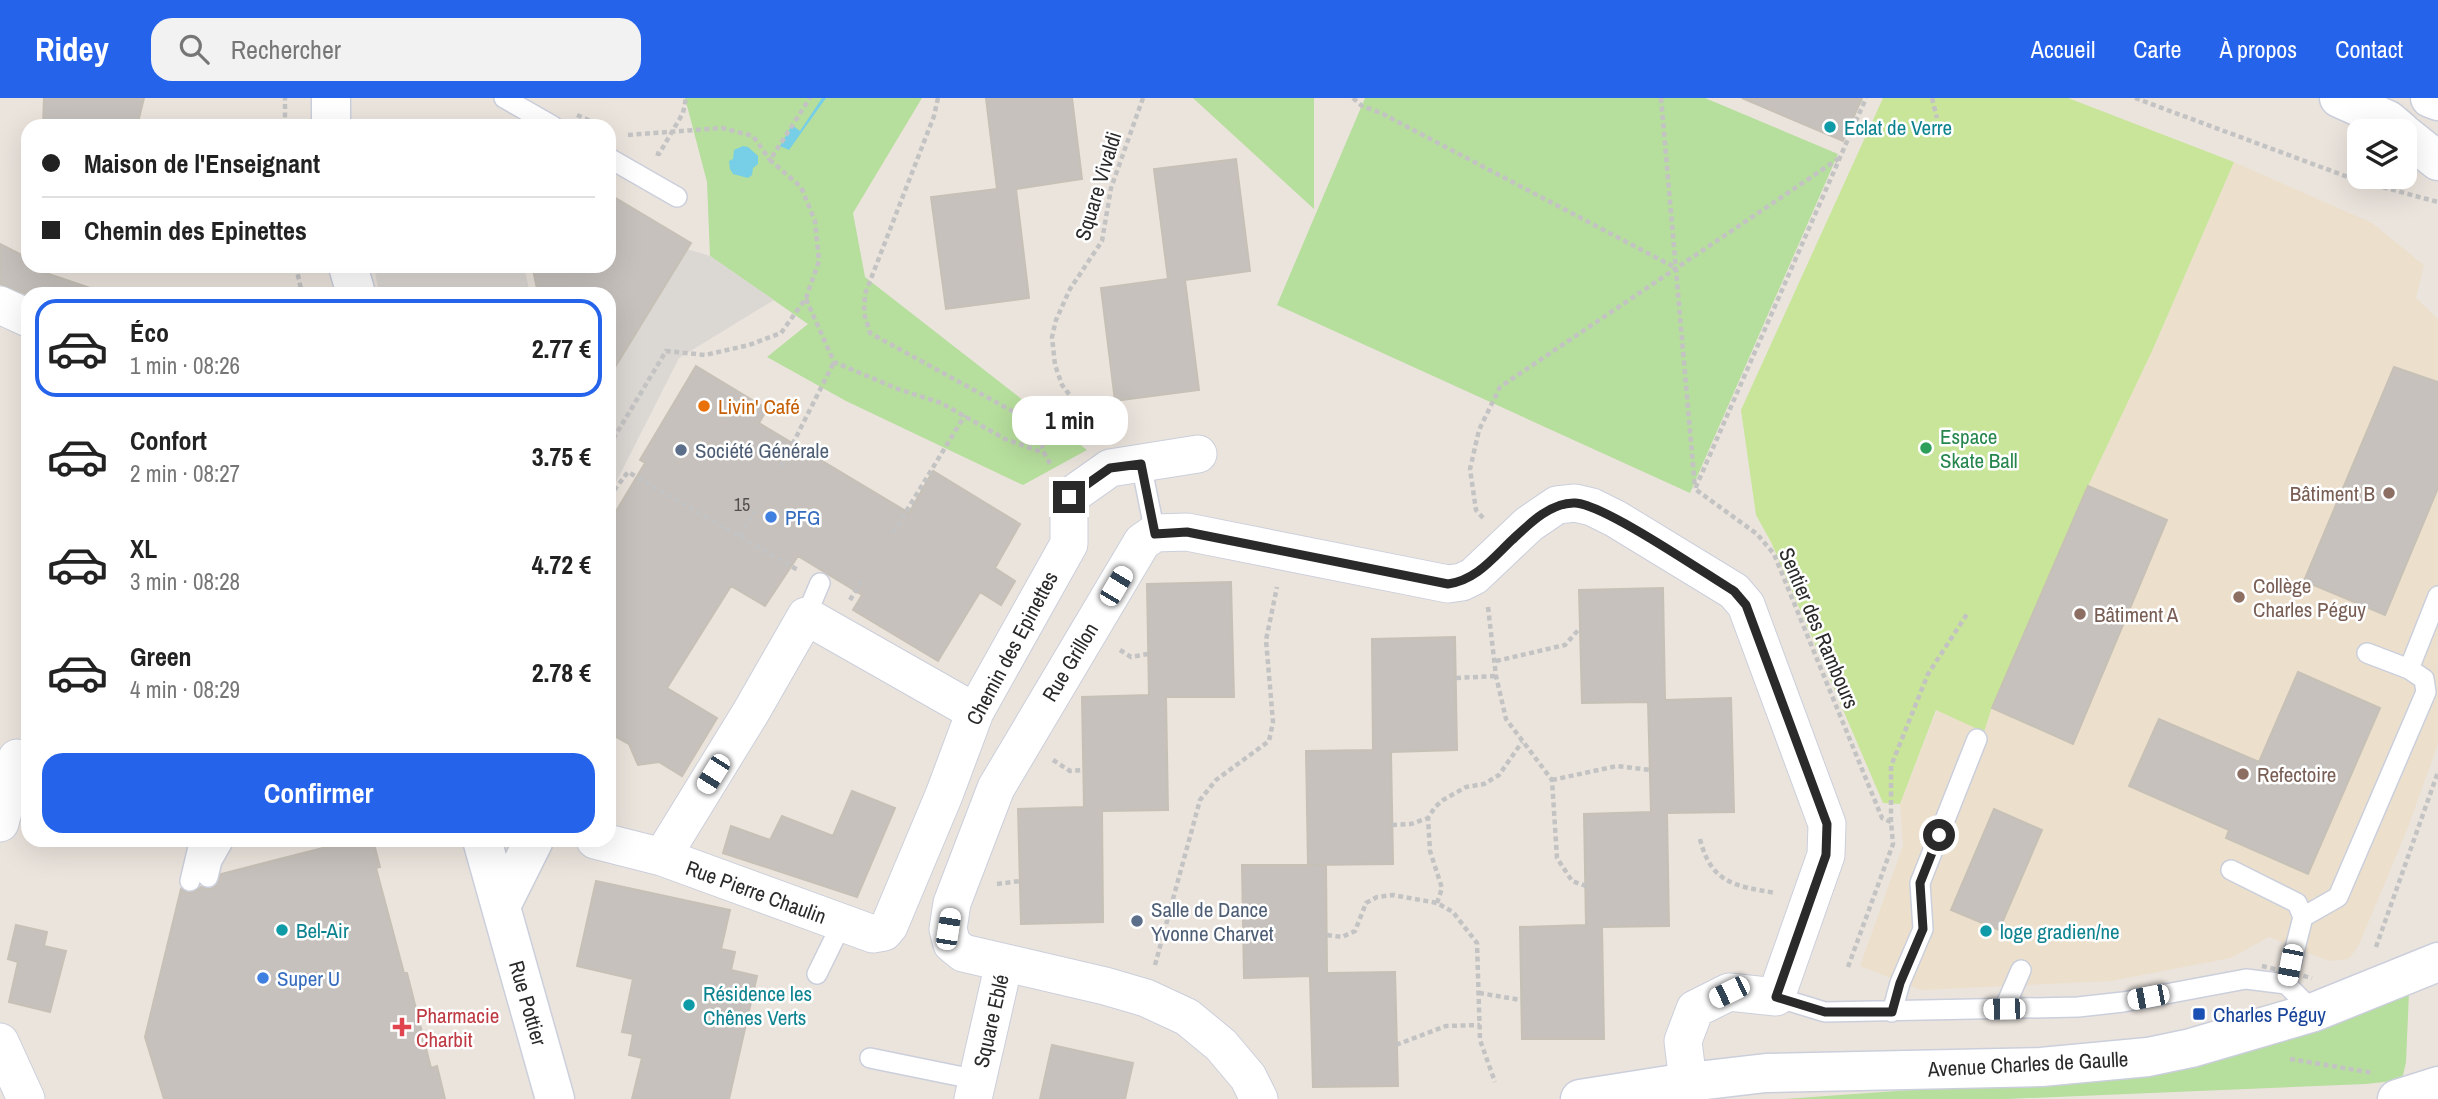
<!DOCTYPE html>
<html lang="fr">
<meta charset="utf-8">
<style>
body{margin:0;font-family:"Archivo Narrow",sans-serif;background:#f2f2f2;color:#222;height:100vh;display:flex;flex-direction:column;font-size:26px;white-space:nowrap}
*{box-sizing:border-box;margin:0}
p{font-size:23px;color:#767676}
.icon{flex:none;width:38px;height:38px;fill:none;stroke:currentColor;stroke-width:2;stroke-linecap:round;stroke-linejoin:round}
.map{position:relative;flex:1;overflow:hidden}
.side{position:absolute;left:21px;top:189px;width:595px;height:560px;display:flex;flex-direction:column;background:#fff;border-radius:21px;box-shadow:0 7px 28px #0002}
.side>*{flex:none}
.top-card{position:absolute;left:21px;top:21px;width:595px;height:154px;border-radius:21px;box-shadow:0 7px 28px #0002;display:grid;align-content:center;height:154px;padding:0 21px;background:#fff}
.controls{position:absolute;left:2347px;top:21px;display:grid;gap:14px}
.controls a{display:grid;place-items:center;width:70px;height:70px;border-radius:14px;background:#fff;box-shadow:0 7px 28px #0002;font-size:35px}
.end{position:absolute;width:32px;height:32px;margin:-16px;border:9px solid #2a2a2a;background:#fff;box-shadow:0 0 0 4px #fff}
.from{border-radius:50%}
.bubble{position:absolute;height:49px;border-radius:21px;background:#fff;box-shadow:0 7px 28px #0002;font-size:23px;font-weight:700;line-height:49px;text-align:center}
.car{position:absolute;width:21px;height:42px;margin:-21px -10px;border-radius:9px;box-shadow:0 0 5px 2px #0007;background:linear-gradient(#fff 24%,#345 0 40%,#fff 0 76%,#345 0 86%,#fff 0)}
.top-card b{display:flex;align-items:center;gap:24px;height:66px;font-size:26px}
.top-card b+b{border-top:2px solid #e0e0e0}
.top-card i{width:18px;height:18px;background:#222}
ul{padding:12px 0 0;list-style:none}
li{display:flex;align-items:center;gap:21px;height:98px;margin:0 14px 10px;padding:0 7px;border:4px solid transparent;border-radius:21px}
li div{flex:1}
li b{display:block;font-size:26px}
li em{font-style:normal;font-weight:700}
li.active{border-color:#2563eb}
li>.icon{width:63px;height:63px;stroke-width:1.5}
.primary-button{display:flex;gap:14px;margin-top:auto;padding:14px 21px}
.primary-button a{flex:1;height:80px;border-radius:21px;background:#2563eb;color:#fff;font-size:28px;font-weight:700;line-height:80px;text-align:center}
header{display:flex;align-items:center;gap:42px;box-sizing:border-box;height:98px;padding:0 35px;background:#2563eb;color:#fff}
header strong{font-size:33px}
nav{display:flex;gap:38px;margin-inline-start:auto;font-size:24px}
.search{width:490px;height:63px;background:#f2f2f2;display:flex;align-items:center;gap:18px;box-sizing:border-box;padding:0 24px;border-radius:21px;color:#767676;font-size:26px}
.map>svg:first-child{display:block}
.education{fill:#ece0cd}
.green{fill:#b6de9c}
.pitch{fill:#c8e599}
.plaza{fill:#dbd7d3}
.water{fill:#76cee7}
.building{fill:#c6c1bc;stroke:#c6c0b6;stroke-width:2}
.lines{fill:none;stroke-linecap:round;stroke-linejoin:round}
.service-casing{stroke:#cbcfdb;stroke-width:22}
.minor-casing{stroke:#cbcfdb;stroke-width:39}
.tertiary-casing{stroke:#cbcfdb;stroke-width:41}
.secondary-casing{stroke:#cbcfdb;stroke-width:41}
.path{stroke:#c3c3c3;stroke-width:4.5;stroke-dasharray:5 3.5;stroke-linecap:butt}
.service{stroke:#fff;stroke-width:19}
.minor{stroke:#fff;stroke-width:37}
.tertiary{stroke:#fff;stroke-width:38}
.secondary{stroke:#fff;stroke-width:38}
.path-bridge{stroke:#c3c3c3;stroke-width:4.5;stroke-dasharray:5 3.5;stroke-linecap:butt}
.route{stroke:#2a2a2a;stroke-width:9}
.culture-dot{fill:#0f9aa8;stroke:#fff;stroke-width:2.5}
.food-dot{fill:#e8710a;stroke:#fff;stroke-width:2.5}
.leisure-dot{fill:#2e9e5b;stroke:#fff;stroke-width:2.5}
.service-dot{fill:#5c6f8a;stroke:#fff;stroke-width:2.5}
.education-dot{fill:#8d6e63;stroke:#fff;stroke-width:2.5}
.shop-dot{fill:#3f7fe0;stroke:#fff;stroke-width:2.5}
.transit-dot{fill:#1a4fb4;stroke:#fff;stroke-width:2.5}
.health-dot{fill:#e0444e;stroke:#fff;stroke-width:2.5}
.labels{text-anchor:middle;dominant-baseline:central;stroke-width:5;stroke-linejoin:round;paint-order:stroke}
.number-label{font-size:18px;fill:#51504e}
.culture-label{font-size:21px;fill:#0d838f;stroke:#fff;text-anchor:start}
.street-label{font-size:21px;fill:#2a2a2a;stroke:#fff}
.food-label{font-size:21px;fill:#c56008;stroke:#fff;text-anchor:start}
.leisure-label{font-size:21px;fill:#27864d;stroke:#fff;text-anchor:start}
.service-label{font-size:21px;fill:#4e5e75;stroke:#fff;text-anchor:start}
.education-label{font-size:21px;fill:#785e54;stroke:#fff;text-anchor:start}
.shop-label{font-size:21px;fill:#366cbe;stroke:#fff;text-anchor:start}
.transit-label{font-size:21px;fill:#164399;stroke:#fff;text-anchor:start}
.health-label{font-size:21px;fill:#be3a42;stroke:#fff;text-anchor:start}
</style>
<header>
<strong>Ridey</strong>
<div class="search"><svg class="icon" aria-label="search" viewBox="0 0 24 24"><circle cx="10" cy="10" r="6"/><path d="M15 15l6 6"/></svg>Rechercher</div>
<nav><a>Accueil</a><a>Carte</a><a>À propos</a><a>Contact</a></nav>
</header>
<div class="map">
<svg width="2438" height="1001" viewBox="0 0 2438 1001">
<rect width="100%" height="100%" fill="#ebe4dd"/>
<!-- education -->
<path class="education" d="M2234,64l138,61 52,42 -8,33 22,21v425l-31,86 -48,115 -10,14 -20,2 -60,-24 -38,21 -120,23 -190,9 -61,-24 43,-121 -3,-41 37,-94 47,21 8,-23 96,-222 65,-137z"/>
<!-- green -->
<path class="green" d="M685,0h237l-69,115 12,64 222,173 -64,35 -177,-84 -79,-44 41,-33 -98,-68 -3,-74z
M1193,0h121v111z
M1365,0h340l133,56 -148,339 -413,-188z
M2409,894l-3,70 -4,18 -36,4 -360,15h-222l269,-19z"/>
<!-- pitch -->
<path class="pitch" d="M1883,0h185l166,64 -81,187 -65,137 -96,221 -8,25 -48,-22 -36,94 -17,-1 -112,-261 -15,-27 -15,-105z"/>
<!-- plaza -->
<path class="plaza" d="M687,151l23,7 64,44 -95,58 -70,138v-118z
M374,168h150l6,28h-151z"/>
<!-- water -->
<path class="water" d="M822,0h4l-37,52 -9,-4 12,-21 8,6z
M743,48l5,1 10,9v8l-5,4 -1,7 -4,3 -15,-4 -3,-5 -1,-8 4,-2 1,-9z"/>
<!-- building -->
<path class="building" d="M44,0h100l-7,28h-94z
M986,0h86l10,81 -66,10 13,109 -83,11 -15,-112 66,-8z
M1742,0h120l-19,43z
M1236,61l14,112 -65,9 14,110 -84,11 -14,-113 67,-9 -14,-110z
M609,96l82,49 -82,134v-83h-71l-5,-25 18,-3h58z
M0,146l28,14v9l65,22 -1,5h-66l-26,-10z
M696,268l71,43 -8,14 150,90 24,-42 87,53 -25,44 20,13 -14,24 -21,-13 -42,69 -85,-51 9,-15 -64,-39 -33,50 -34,-20 -64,102 50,30 -35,58 -23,-14 -21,3 -9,-21 -20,-11v-210l36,-60 -5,-3z
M2394,269l44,15v106l-53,127 -81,-34z
M2088,388l79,34 -94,224 -81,-36z
M1231,484l3,115h-68l2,113 -66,1 1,111 -82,2 -3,-115 66,-2 -2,-110 67,-2 -2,-111z
M1663,490l2,112 66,-2 3,114 -67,1 2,113 -67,1 2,112h-82l-2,-112 66,-2 -2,-111 67,-2 -3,-110 -66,1 -3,-113z
M1455,539l2,113 -66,2 2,112 -85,1 -2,-114 67,-1 -1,-111z
M2298,574l82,36 -72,166 -82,-36 3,-8 -100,-44 30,-67 100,43z
M852,693l43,17 -38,89 -134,-44 8,-27 39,14 12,-24 51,20z
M1994,711l48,21 -43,100 -48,-20z
M354,742h19l7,27 -4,1 28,105h3l24,95 6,-2 8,33h-281l-19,-62 36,-148 7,4 6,-1 7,-5 10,2 6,-4 4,-11z
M1242,767h84l1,108 68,-1 3,114 -85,1 -3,-111 -66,2z
M596,783l134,29 -9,39 14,3 -4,18 26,6 -28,123h-97l10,-41 -13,-3 4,-21 -11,-2 11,-53 -56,-13z
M16,827l31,7 -3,14 22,5 -16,61 -41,-10 9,-40 -10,-3z
M1052,947l81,18 -8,36h-85z"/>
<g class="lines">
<defs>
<path id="service" d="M504,0l49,28
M609,60l68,39
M1141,366l14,69
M806,518l14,-33
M2367,555l42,16
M2231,772l66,33 6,14 35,-20 88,-205 -2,-13 -15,-10 29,-73
M208,779l4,-16 12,-21
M190,783l8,-34 5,-7
M817,876l25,-51
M2286,886l17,-67
M1776,899l49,15 253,-5 45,-5 123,-23 40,5 28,28
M2004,911l17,-39
M1892,914l8,-29 23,-54 -3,-46 57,-144
M870,960l108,22"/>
<path id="minor" d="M0,207l28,13
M0,725l17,-65
M595,742l67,17 211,77 11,-2 5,-6 55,-131 31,-83 94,-168v-47l41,-29 88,-14
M662,759l89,-145 55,-96 169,96
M0,944l26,57
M973,1001l31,-136
M1259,1001l-11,-22 -27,-32 -34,-28 -41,-19 -41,-12 -142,-33 -11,-9 -4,-15 4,-26 44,-115 146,-246 13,-9 32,-1 261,52 14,-2 12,-6 55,-52 28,-19 18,-2 17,4 24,12 118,72 12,14 81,219 -1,31 -50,142 -47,-5 -34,17 -12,32 5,41"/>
<path id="tertiary" d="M331,0v28
M348,168l8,28
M482,742l73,259
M501,808l33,-66"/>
<path id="secondary" d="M2339,0l49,22 13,11
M2430,0l8,3
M2404,36l34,27
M1580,1001l108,-17 78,-9 275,-6 107,-10 43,-9 123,-36 124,-50
M2397,1001l41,-13"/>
</defs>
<!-- service casing -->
<use href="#service" class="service-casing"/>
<!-- minor casing -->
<use href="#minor" class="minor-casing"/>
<!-- tertiary casing -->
<use href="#tertiary" class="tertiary-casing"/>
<!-- secondary casing -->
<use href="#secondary" class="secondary-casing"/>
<!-- path -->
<path class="path" d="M938,0l-4,18 -69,178 -1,19 6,20 166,91 8,29 8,14
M1353,0l9,8 19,7 295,155
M1661,0l34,390
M1932,0l5,20
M2135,0l221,82 82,22
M577,17l25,11
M285,28v-28
M628,37l94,-7 31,8 17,24
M656,55l3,1 24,-41 3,-15
M296,168l6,28
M806,201l28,63 64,27 43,14 64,36 39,14
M1100,337l-38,-50 -7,-20 -3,-28 4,-17 14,-31 32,-48 9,-53 32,-90
M609,348l57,-95 39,4 44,-10 32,-12 25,-35 13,-37 -4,-40 -14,-34 -31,-27 40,-62
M781,369l53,-105
M609,399l19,-25 170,98
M1483,420l-7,-8 -6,-41 9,-39 21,-43 341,-230
M893,435l72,-118
M740,438l15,-25
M850,502l13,-21
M1488,509l8,69 10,43 46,61 5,78 15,23 14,5
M1120,552l11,7 17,-3
M1496,563l69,-16 15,-17
M1456,580l40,-2
M1053,662l17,11 13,-1
M1552,682l65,-14 33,4
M1891,724v-56l37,-92 39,-60
M1392,727l19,-1 17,-6
M1700,741c11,44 34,47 76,54
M997,786l23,-3
M1437,805l5,-15 -12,-37 -2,-33 7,-11 8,-7 23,-13 18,-3 15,-9 23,-33
M1327,837l15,2 13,-6 11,-28 11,-6 16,-2 44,8 16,9 24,31 3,97 15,42
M2376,849l62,-175
M1155,867l45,-165 16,-20 53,-39 4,-19 -7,-82 11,-53
M1848,869l45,-123 -2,-22 -9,-4 -108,-264 -17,-20 -62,-45 171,-391
M1479,895l42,7
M1396,947l50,-19 34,-1
M2290,961l84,14"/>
<!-- service -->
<use href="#service" class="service"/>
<!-- minor -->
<use href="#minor" class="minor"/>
<!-- tertiary -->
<use href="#tertiary" class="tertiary"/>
<!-- secondary -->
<use href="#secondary" class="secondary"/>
<!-- path-bridge -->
<path class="path-bridge" d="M2262,868l50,12"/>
</g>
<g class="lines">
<!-- route -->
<path class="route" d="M1069,399l41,-29 31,-4 14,70 32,-2 261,52c28,-4 44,-25 64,-44 17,-16 39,-38 63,-37 29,1 129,70 159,88l12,14 81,219 -1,31 -50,142 49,15h67l8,-29 23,-54 -3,-46 19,-48"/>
</g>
<!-- markers -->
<g class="culture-dot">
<circle cx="1830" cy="29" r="7"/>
<circle cx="282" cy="832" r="7"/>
<circle cx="1986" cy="833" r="7"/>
<circle cx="689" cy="907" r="7"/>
</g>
<circle class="food-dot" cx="704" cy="308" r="7"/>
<circle class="leisure-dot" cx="1926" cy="350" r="7"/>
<g class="service-dot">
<circle cx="681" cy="352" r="7"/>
<circle cx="1137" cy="823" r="7"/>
</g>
<g class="education-dot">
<circle cx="2389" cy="395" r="7"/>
<circle cx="2239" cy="499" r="7"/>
<circle cx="2080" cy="516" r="7"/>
<circle cx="2243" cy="676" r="7"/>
</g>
<g class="shop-dot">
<circle cx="771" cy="419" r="7"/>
<circle cx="263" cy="880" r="7"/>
</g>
<rect class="transit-dot" x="2192" y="909" width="14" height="14" rx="3.5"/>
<path class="health-dot" d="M398.5 918.5h7v7h7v7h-7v7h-7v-7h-7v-7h7z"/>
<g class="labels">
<!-- number labels -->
<g class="number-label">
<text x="742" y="406">15</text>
</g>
<!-- culture labels -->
<g class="culture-label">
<text x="1844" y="29">Eclat de Verre</text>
<text x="296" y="832">Bel-Air</text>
<text x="2000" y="833">loge gradien/ne</text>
<text x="703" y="895">Résidence les<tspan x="703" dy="24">Chênes Verts</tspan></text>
</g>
<!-- street labels -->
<g class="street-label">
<text transform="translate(1098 88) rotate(-73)">Square Vivaldi</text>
<text transform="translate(1819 530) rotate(67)">Sentier des Rambours</text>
<text transform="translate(1012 550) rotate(-62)">Chemin des Epinettes</text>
<text transform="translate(1070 564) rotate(-59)">Rue Grillon</text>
<text transform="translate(756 794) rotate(20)">Rue Pierre Chaulin</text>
<text transform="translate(528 905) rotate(74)">Rue Pottier</text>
<text transform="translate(991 923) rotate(-77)">Square Eblé</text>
<text transform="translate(2028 966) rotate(-3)">Avenue Charles de Gaulle</text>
</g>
<!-- food labels -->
<g class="food-label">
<text x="718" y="308">Livin' Café</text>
</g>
<!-- leisure labels -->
<g class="leisure-label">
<text x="1940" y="338">Espace<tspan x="1940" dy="24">Skate Ball</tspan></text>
</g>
<!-- service labels -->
<g class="service-label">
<text x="695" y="352">Société Générale</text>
<text x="1151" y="811">Salle de Dance<tspan x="1151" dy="24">Yvonne Charvet</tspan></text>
</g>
<!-- education labels -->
<g class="education-label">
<text x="2375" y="395" text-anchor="end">Bâtiment B</text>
<text x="2253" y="487">Collège<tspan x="2253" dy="24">Charles Péguy</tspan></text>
<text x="2094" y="516">Bâtiment A</text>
<text x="2257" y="676">Refectoire</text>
</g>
<!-- shop labels -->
<g class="shop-label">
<text x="785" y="419">PFG</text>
<text x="277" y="880">Super U</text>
</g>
<!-- transit labels -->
<g class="transit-label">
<text x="2213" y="916">Charles Péguy</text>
</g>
<!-- health labels -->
<g class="health-label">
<text x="416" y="917">Pharmacie<tspan x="416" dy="24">Charbit</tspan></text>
</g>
</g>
</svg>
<div class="controls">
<a><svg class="icon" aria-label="layers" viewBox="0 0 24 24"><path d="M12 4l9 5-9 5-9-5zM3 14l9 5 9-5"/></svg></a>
</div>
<i class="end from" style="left:1939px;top:737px"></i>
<i class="end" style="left:1069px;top:399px"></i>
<div class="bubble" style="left:1012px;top:298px;width:116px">1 min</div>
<i class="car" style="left:1116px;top:488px;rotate:31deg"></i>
<i class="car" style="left:713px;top:676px;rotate:212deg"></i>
<i class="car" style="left:948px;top:831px;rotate:9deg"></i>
<i class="car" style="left:2290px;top:867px;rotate:191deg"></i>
<i class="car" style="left:1729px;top:894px;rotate:244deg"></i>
<i class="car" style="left:2148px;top:899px;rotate:259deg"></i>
<i class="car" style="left:2004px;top:911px;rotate:269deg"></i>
<div class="top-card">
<b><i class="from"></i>Maison de l'Enseignant</b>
<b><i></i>Chemin des Epinettes</b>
</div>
<section class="side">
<ul>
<li class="active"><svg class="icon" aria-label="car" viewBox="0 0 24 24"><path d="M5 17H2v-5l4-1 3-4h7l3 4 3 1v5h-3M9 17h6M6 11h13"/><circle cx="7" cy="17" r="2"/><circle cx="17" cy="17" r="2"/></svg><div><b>Éco</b><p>1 min · 08:26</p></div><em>2.77 €</em></li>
<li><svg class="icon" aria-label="car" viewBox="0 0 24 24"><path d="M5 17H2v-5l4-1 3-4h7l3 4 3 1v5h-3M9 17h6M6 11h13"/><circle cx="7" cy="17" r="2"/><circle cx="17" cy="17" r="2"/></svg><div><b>Confort</b><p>2 min · 08:27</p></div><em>3.75 €</em></li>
<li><svg class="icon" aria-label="car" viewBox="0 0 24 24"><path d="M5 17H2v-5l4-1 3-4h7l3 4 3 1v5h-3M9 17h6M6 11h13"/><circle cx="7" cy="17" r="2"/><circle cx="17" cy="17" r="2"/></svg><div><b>XL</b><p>3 min · 08:28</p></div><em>4.72 €</em></li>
<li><svg class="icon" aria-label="car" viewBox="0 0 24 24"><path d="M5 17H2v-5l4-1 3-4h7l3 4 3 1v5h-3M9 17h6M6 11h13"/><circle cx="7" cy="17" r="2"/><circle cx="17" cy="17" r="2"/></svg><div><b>Green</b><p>4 min · 08:29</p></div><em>2.78 €</em></li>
</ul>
<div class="primary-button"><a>Confirmer</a></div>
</section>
</div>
